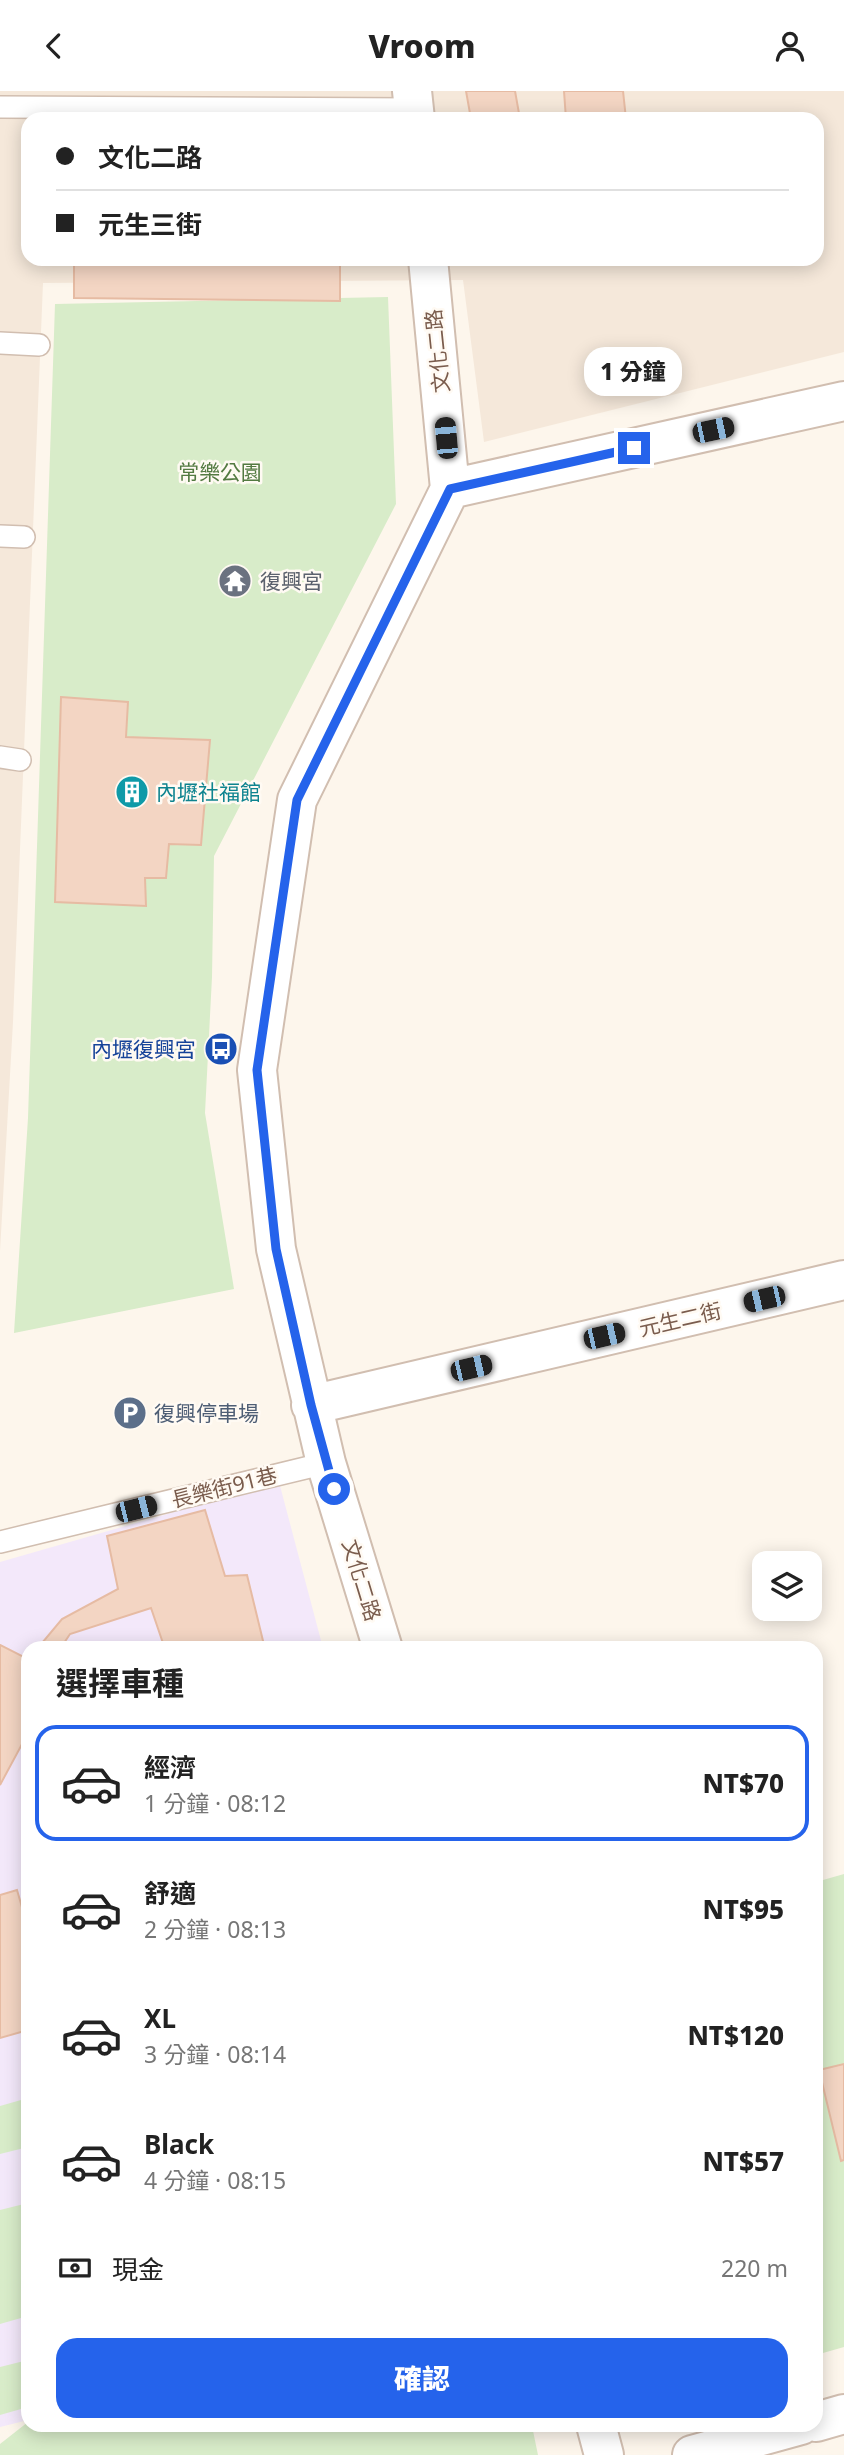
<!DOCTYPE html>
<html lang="zh-TW">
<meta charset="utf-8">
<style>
body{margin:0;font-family:"Noto Sans","Noto Sans TC",sans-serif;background:#f2f2f2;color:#222;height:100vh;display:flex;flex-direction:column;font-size:26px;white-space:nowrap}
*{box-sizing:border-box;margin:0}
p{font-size:23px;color:#767676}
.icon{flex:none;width:38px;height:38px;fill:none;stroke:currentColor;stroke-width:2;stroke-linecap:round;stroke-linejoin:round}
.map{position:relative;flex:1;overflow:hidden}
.details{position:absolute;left:21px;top:1550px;width:802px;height:791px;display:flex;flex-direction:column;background:#fff;border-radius:21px;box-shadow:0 4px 18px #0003}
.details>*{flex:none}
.hud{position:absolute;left:21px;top:21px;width:803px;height:154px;border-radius:21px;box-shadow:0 4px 18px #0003;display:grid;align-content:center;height:154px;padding:0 35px;background:#fff}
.controls{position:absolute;left:752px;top:1460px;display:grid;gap:14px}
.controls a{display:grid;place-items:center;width:70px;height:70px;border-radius:14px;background:#fff;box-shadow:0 4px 18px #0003;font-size:35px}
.end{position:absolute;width:32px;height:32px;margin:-16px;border:9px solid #2563eb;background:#fff;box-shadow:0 0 0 4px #fff}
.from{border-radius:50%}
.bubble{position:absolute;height:49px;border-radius:21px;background:#fff;box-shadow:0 4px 18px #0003;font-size:23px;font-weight:800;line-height:49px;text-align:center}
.car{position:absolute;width:21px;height:42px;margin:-21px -10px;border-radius:9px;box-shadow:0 0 5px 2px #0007;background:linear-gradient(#222 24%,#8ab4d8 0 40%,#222 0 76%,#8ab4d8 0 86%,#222 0)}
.hud b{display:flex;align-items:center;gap:24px;height:66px;font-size:26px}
.hud b+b{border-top:2px solid #e0e0e0}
.hud i{width:18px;height:18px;background:#222}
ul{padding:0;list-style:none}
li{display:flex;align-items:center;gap:21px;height:116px;margin:0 14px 10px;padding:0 21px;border:4px solid transparent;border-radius:21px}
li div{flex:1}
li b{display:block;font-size:26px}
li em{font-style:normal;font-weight:800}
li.current{border-color:#2563eb}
li>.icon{width:63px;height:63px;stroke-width:1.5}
h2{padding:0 35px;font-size:32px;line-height:84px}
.pay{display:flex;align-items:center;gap:18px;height:77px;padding:0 35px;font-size:26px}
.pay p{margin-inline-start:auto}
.button{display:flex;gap:14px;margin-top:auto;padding:14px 35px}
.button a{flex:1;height:80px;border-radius:21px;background:#2563eb;color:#fff;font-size:28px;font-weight:800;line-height:80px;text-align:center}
header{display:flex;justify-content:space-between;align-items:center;height:91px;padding:0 35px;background:#fff;font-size:32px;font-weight:800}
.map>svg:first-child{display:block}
.residential{fill:#f5e8da;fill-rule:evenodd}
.education{fill:#f3e8fa}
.green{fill:#d8ecc9}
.building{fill:#f3d5c3;stroke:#e6bba3;stroke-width:2}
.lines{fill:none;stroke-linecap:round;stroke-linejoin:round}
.service-casing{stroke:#d1beb0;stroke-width:24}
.minor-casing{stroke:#d1beb0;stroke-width:42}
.service{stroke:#fff;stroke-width:21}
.minor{stroke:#fff;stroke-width:38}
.route{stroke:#2563eb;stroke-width:9}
.labels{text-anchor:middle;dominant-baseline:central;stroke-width:5;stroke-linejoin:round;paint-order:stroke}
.street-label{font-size:21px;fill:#7a5c4d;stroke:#fffaf3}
.park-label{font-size:21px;fill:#537a41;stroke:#fffaf3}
.worship-label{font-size:21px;fill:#5b616d;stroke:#fffaf3;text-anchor:start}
.culture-label{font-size:21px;fill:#0d838f;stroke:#fffaf3;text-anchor:start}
.transit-label{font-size:21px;fill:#164399;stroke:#fffaf3;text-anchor:end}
.service-label{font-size:21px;fill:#4e5e75;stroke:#fffaf3;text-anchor:start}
</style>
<header><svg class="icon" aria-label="back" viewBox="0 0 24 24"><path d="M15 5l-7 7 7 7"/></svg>Vroom<svg class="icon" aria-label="person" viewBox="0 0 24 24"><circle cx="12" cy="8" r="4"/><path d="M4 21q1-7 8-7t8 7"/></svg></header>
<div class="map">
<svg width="844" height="2364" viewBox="0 0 844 2364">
<rect width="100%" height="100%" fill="#fdf6ec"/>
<!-- residential -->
<path class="residential" d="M0,0h844v261l-360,90 -21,-162 -420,3 -30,739 -13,229zM28,28h789v140h-789z"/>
<!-- education -->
<path class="education" d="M279,1391l44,166 -295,1v771l-28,7v-865z"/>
<!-- green -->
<path class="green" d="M388,206l8,207 -182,352 -2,121 -7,136 29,176 -220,44 14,-215 27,-814z
M844,1783v473l-28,8v-473z
M28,2007v49l-28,7v-48z
M28,2112v113l-28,8v-114z
M28,2269v47l-28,8v-48z
M28,2331v3l504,1 6,29h-538v-11z"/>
<!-- building -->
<path class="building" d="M466,0h49l5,28h-49z
M564,0h59l3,28h-60z
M74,168h266v42l-266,-3z
M61,606l67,5 -2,35 84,3 -9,105 -32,-1 -3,34h-21l1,28 -91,-4z
M205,1419l20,66 22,-1 18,74h-100l-14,-41 -81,26 -10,15h-23l25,-30 56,-30 -11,-53z
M0,1554l28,14v74l-28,52z
M17,1799l9,31 2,-1v110l-28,8v-143z
M844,1973v96l-3,1 -22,-91z"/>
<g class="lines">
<defs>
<path id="service" d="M0,16l414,2
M0,252l39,2
M0,445l24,1
M0,666l20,3
M0,1451l326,-79"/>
<path id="minor" d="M412,0l3,28
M450,398l394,-88
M311,1314l533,-125
M383,1558l-57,-186 -50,-214 -19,-179 40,-270 153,-311 -22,-230
M816,2331l28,-8
M596,2334l8,30
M692,2364l109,-30"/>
</defs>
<!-- service casing -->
<use href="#service" class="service-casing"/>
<!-- minor casing -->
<use href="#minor" class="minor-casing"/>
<!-- service -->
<use href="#service" class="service"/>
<!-- minor -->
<use href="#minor" class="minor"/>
</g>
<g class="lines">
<!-- route -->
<path class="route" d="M334,1398l-23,-84 -35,-156 -19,-179 40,-270 153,-311 184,-41"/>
</g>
<!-- icons -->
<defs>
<symbol id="temple-disc" viewBox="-11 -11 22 22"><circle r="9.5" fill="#6b7280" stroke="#fffaf3"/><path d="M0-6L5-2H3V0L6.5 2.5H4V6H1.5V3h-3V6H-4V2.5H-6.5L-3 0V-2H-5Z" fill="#fff"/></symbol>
<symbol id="building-disc" viewBox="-11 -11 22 22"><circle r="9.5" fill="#0f9aa8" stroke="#fffaf3"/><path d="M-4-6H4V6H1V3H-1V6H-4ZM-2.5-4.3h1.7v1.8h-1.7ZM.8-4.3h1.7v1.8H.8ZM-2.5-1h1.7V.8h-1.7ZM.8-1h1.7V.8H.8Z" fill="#fff"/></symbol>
<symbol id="bus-disc" viewBox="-11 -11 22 22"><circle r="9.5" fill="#1a4fb4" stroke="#fffaf3"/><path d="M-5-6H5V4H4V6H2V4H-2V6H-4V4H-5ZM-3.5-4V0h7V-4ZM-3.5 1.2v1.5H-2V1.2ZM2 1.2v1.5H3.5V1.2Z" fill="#fff"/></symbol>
<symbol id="parking-disc" viewBox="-11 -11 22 22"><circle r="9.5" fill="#5c6f8a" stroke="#fffaf3"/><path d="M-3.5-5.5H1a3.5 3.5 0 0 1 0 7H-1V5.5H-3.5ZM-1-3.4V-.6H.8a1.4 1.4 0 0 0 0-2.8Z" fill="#fff"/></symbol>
</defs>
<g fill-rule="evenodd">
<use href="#temple-disc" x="216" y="471" width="38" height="38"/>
<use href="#building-disc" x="113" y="682" width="38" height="38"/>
<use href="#bus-disc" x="202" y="939" width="38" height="38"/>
<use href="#parking-disc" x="111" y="1303" width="38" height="38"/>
</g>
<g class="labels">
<!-- street labels -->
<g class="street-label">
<text transform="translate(437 260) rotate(-96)">文化二路</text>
<text transform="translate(680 1228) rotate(-13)">元生二街</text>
<text transform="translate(224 1396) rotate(-14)">長樂街91巷</text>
<text transform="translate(362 1489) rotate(73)">文化二路</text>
</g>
<!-- park labels -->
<g class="park-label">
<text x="220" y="381">常樂公園</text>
</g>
<!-- worship labels -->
<g class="worship-label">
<text x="260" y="490">復興宮</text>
</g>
<!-- culture labels -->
<g class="culture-label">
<text x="156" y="701">內壢社福館</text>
</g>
<!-- transit labels -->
<g class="transit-label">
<text x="196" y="958">內壢復興宮</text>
</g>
<!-- service labels -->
<g class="service-label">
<text x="154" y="1322">復興停車場</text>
</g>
</g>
</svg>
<div class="controls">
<a><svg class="icon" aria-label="layers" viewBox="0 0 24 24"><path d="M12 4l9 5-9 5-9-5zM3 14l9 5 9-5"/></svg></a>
</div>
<i class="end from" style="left:334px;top:1398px"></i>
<i class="end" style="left:634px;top:357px"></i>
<div class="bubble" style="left:584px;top:256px;width:98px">1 分鐘</div>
<i class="car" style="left:713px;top:339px;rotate:78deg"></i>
<i class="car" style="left:446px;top:347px;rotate:355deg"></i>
<i class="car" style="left:764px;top:1208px;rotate:257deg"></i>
<i class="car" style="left:604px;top:1245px;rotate:77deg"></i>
<i class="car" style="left:471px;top:1277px;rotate:77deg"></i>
<i class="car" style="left:136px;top:1418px;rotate:76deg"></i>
<div class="hud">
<b><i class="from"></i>文化二路</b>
<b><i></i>元生三街</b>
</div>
<section class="details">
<h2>選擇車種</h2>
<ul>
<li class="current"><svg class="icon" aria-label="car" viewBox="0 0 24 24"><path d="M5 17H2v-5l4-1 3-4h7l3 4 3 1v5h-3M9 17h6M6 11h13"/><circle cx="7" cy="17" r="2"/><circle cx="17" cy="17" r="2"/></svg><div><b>經濟</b><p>1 分鐘 · 08:12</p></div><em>NT$70</em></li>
<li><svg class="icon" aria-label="car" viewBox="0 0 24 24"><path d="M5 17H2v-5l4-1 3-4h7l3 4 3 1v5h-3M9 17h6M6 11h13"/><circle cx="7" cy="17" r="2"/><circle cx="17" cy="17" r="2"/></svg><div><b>舒適</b><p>2 分鐘 · 08:13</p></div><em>NT$95</em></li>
<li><svg class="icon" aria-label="car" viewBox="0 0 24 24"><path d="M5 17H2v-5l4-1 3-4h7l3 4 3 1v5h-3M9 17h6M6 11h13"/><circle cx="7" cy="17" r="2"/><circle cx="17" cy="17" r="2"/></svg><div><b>XL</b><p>3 分鐘 · 08:14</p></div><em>NT$120</em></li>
<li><svg class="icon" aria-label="car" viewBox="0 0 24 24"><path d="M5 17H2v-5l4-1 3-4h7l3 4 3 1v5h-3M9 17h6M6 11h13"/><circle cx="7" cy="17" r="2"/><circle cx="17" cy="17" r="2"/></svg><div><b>Black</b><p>4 分鐘 · 08:15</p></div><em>NT$57</em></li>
</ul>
<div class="pay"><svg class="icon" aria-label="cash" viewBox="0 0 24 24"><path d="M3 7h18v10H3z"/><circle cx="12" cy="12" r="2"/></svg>現金<p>220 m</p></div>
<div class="button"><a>確認</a></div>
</section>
</div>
